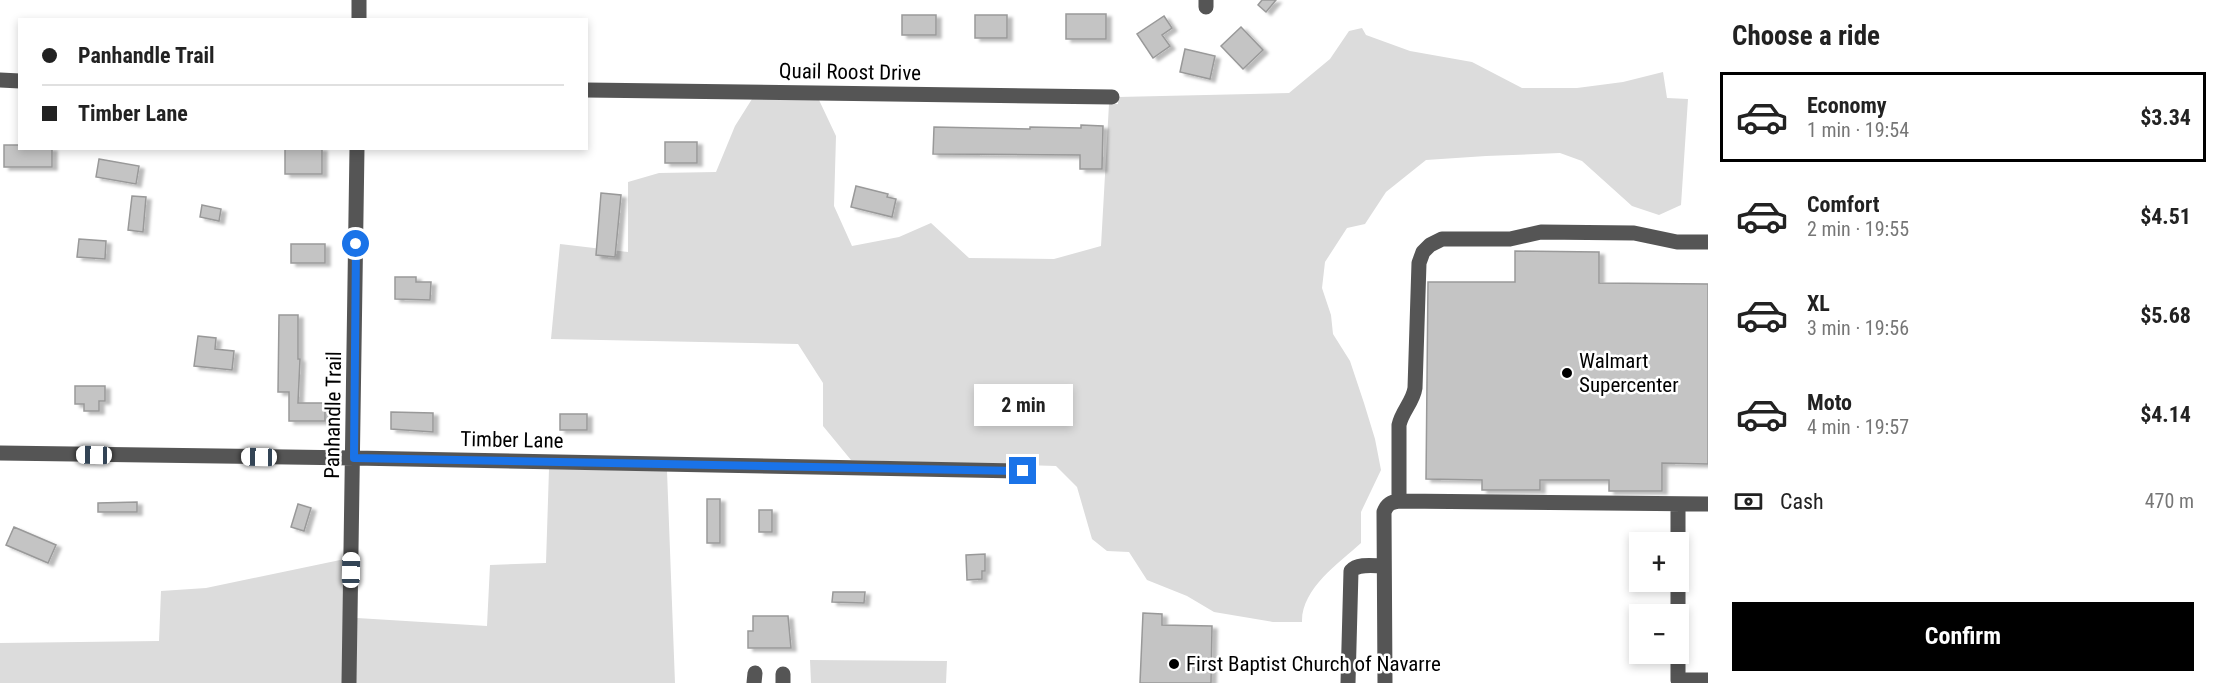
<!DOCTYPE html>
<meta charset="utf-8">
<style>
body{margin:0;font-family:"Roboto Condensed",sans-serif;background:#f2f2f2;color:#222;height:100vh;display:flex;flex-direction:column;font-size:22px;white-space:nowrap}
*{box-sizing:border-box;margin:0}
p{font-size:20px;color:#767676}
.icon{flex:none;width:33px;height:33px;fill:none;stroke:currentColor;stroke-width:2;stroke-linecap:round;stroke-linejoin:round}
.map{position:relative;flex:1;overflow:hidden}
.details{display:flex;flex-direction:column;background:#fff;width:510px}
.details>*{flex:none}
.top-card{position:absolute;left:18px;top:18px;width:570px;height:132px;border-radius:0px;box-shadow:0 3px 9px #0003;display:grid;align-content:center;height:132px;padding:0 24px;background:#fff}
.tools{position:absolute;left:1629px;top:532px;display:grid;gap:12px}
.tools a{display:grid;place-items:center;width:60px;height:60px;border-radius:0px;background:#fff;box-shadow:0 3px 9px #0003;font-size:30px}
.end{position:absolute;width:27px;height:27px;margin:-14px;border:8px solid #1a73e8;background:#fff;box-shadow:0 0 0 3px #fff}
.from{border-radius:50%}
.bubble{position:absolute;height:42px;border-radius:0px;background:#fff;box-shadow:0 3px 9px #0003;font-size:20px;font-weight:700;line-height:42px;text-align:center}
.car{position:absolute;width:18px;height:36px;margin:-18px -9px;border-radius:8px;box-shadow:0 0 4px 2px #0007;background:linear-gradient(#fff 24%,#345 0 40%,#fff 0 76%,#345 0 86%,#fff 0)}
.top-card b{display:flex;align-items:center;gap:21px;height:57px;font-size:22px}
.top-card b+b{border-top:2px solid #e0e0e0}
.top-card i{width:15px;height:15px;background:#222}
ul{padding:0;list-style:none}
li{display:flex;align-items:center;gap:18px;height:90px;margin:0 12px 9px;padding:0 12px;border:3px solid transparent;border-radius:0px}
li div{flex:1}
li b{display:block;font-size:22px}
li em{font-style:normal;font-weight:700}
li.selected{border-color:#000}
li>.icon{width:54px;height:54px;stroke-width:1.5}
h2{padding:0 24px;font-size:27px;line-height:72px}
.pay{display:flex;align-items:center;gap:15px;height:66px;padding:0 24px;font-size:22px}
.pay p{margin-inline-start:auto}
.cta{display:flex;gap:12px;margin-top:auto;padding:12px 24px}
.cta a{flex:1;height:69px;border-radius:0px;background:#000;color:#fff;font-size:24px;font-weight:700;line-height:69px;text-align:center}
main{display:flex;flex:1;min-height:0}
.map>svg:first-child{display:block}
.green{fill:#dcdcdc}
.building{fill:#c4c4c4;stroke:#999;stroke-width:1.5;filter:url(#shadow)}
.lines{fill:none;stroke-linecap:round;stroke-linejoin:round}
.minor{stroke:#555;stroke-width:15}
.route{stroke:#1a73e8;stroke-width:8}
.poi-dot{fill:#000;stroke:#fff;stroke-width:2}
.labels{text-anchor:middle;dominant-baseline:central;stroke-width:5;stroke-linejoin:round;paint-order:stroke}
.street-label{font-size:21px;fill:#000;stroke:#fff}
.poi-label{font-size:21px;fill:#000;stroke:#fff;text-anchor:start}
</style>
<main>
<div class="map">
<svg width="1708" height="683" viewBox="0 0 1708 683">
<defs>
<filter id="shadow"><feDropShadow dx="5" dy="3" stdDeviation="1.5" flood-color="#0004"/></filter>
</defs>
<rect width="100%" height="100%" fill="#fff"/>
<!-- green -->
<path class="green" d="M1362,28l4,7 44,16 62,11 50,26h55l46,-6 40,-10 4,26 21,1 -7,106 -22,10 -27,-9 -50,-45 -22,-8 -74,3 -60,4 -40,32 -21,32 -18,4 -22,34 -3,26 9,27 2,19 17,27 14,42 11,36 6,31 -20,42v31c-22,20 -60,46 -59,79h-29l-59,-10 -27,-16 -40,-16 -18,-28 -22,-1 -15,-12 -15,-52 -21,-21 -205,-6 -28,-34v-43l-25,-39 -247,-5 9,-95 68,8v-70l31,-9 57,-1 19,-46 17,-27 67,1 17,36 -2,70 18,40 47,-9 32,-14 38,35 85,1 47,-13 8,-142h9v-7l171,-4 41,-34 19,-28z
M549,469l118,2 8,212h-319l1,-65 130,8 3,-61 56,-2z
M345,559l-2,124h-343v-40l159,-2 2,-50 45,-3z
M810,660l137,1 -1,22h-135z"/>
<!-- building -->
<path class="building" d="M1262,0h14l-10,12 -8,-7z
M1066,14h40v25h-40z
M902,15h34v20h-34z
M975,15h32v23h-32z
M1164,16l8,12 -10,7 8,11 -17,12 -16,-24z
M1241,27l22,23 -20,19 -22,-23z
M1185,49l30,7 -5,23 -30,-7z
M1081,125l22,1 -1,43h-22v-14l-147,-1 1,-27 96,2v-2l51,1z
M665,142h32v21h-32z
M4,145h16v3h32v19h-48z
M285,148h37v26h-37z
M99,159l40,7 -3,18 -40,-7z
M856,186l32,8 -1,3 9,2 -4,18 -41,-10z
M601,193l20,2 -6,62 -19,-2z
M132,196l14,1 -3,35 -15,-2z
M202,205l19,4 -2,12 -19,-4z
M79,239l27,2 -1,18 -28,-2z
M291,244h34v19h-34z
M1515,251l84,1v31l109,1v180l-46,-1v28h-53v-11h-69v10h-58v-10l-56,-1 2,-197h87z
M395,277h21v5h15l-1,18 -35,-1z
M279,315h19v44h2l-2,44h27v18h-36v-29h-11z
M198,336l18,2 -1,11 19,2 -2,19 -38,-4z
M75,386h30v15h-6v10h-15v-7h-9z
M391,412l42,1v19l-42,-3z
M560,414h27v16h-27z
M707,499h13v44h-13z
M137,502v10h-39v-9z
M298,504l13,4 -7,23 -13,-4z
M759,510h13v22h-13z
M14,527l42,18 -8,18 -42,-18z
M985,554v17h-3v8l-15,1 -1,-25z
M833,592h32l-1,11 -32,-1z
M1143,613l19,1v11l50,1 -1,57h-71z
M753,616h35l3,32h-43v-17h5z"/>
<g class="lines">
<!-- minor -->
<path class="minor" d="M1206,7v-7
M359,20v-20
M0,80l20,1
M586,90l526,7
M0,453l354,5 669,13
M1399,501l309,3
M1678,543v-39
M1678,615v-33
M1678,654v26h30
M783,674v9
M349,683l8,-535
M754,683l1,-10
M1348,683l3,-112c7,-8 23,-5 33,-5
M1385,683l-1,-171c3,-8 7,-10 15,-11v-76c3,-14 14,-23 16,-37l4,-125 4,-11 7,-7 12,-6h68l31,-7 93,1 43,9h31"/>
</g>
<g class="lines">
<!-- route -->
<path class="route" d="M356,244l-2,214 669,13"/>
</g>
<!-- markers -->
<g class="poi-dot">
<circle cx="1567" cy="373" r="6"/>
<circle cx="1174" cy="664" r="6"/>
</g>
<g class="labels">
<!-- street labels -->
<g class="street-label">
<text transform="translate(850 72) rotate(1)">Quail Roost Drive</text>
<text transform="translate(333 415) rotate(-89)">Panhandle Trail</text>
<text transform="translate(512 440) rotate(1)">Timber Lane</text>
</g>
<!-- poi labels -->
<g class="poi-label">
<text x="1579" y="361">Walmart<tspan x="1579" dy="24">Supercenter</tspan></text>
<text x="1186" y="664">First Baptist Church of Navarre</text>
</g>
</g>
</svg>
<div class="tools">
<a>+</a>
<a>−</a>
</div>
<i class="end from" style="left:356px;top:244px"></i>
<i class="end" style="left:1023px;top:471px"></i>
<div class="bubble" style="left:974px;top:384px;width:99px">2 min</div>
<i class="car" style="left:94px;top:455px;rotate:271deg"></i>
<i class="car" style="left:259px;top:457px;rotate:271deg"></i>
<i class="car" style="left:351px;top:570px;rotate:1deg"></i>
<div class="top-card">
<b><i class="from"></i>Panhandle Trail</b>
<b><i></i>Timber Lane</b>
</div>
</div>
<section class="details">
<h2>Choose a ride</h2>
<ul>
<li class="selected"><svg class="icon" aria-label="car" viewBox="0 0 24 24"><path d="M5 17H2v-5l4-1 3-4h7l3 4 3 1v5h-3M9 17h6M6 11h13"/><circle cx="7" cy="17" r="2"/><circle cx="17" cy="17" r="2"/></svg><div><b>Economy</b><p>1 min · 19:54</p></div><em>$3.34</em></li>
<li><svg class="icon" aria-label="car" viewBox="0 0 24 24"><path d="M5 17H2v-5l4-1 3-4h7l3 4 3 1v5h-3M9 17h6M6 11h13"/><circle cx="7" cy="17" r="2"/><circle cx="17" cy="17" r="2"/></svg><div><b>Comfort</b><p>2 min · 19:55</p></div><em>$4.51</em></li>
<li><svg class="icon" aria-label="car" viewBox="0 0 24 24"><path d="M5 17H2v-5l4-1 3-4h7l3 4 3 1v5h-3M9 17h6M6 11h13"/><circle cx="7" cy="17" r="2"/><circle cx="17" cy="17" r="2"/></svg><div><b>XL</b><p>3 min · 19:56</p></div><em>$5.68</em></li>
<li><svg class="icon" aria-label="car" viewBox="0 0 24 24"><path d="M5 17H2v-5l4-1 3-4h7l3 4 3 1v5h-3M9 17h6M6 11h13"/><circle cx="7" cy="17" r="2"/><circle cx="17" cy="17" r="2"/></svg><div><b>Moto</b><p>4 min · 19:57</p></div><em>$4.14</em></li>
</ul>
<div class="pay"><svg class="icon" aria-label="cash" viewBox="0 0 24 24"><path d="M3 7h18v10H3z"/><circle cx="12" cy="12" r="2"/></svg>Cash<p>470 m</p></div>
<div class="cta"><a>Confirm</a></div>
</section>
</main>
